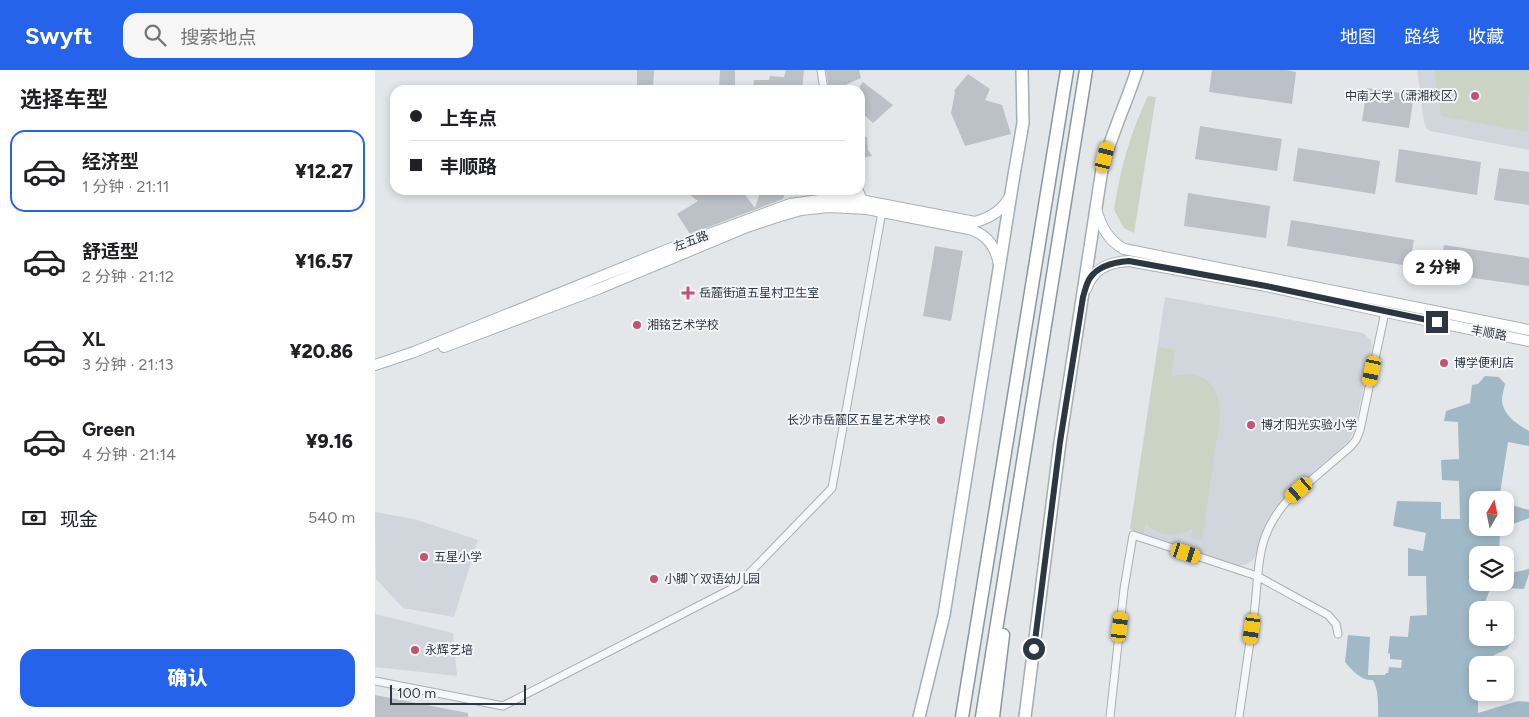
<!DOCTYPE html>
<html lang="zh">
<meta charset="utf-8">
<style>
body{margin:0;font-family:Figtree,"Noto Sans SC",sans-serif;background:#f6f6f6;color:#202124;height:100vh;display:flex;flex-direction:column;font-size:19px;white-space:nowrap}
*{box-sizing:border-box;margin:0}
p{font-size:16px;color:#757577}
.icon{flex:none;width:28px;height:28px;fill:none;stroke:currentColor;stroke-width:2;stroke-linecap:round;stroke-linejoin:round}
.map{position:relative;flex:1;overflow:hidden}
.details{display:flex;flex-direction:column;background:#fff;width:375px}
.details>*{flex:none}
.banner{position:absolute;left:15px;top:15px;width:475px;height:110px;border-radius:15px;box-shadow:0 2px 8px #0003;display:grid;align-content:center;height:110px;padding:0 20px;background:#fff}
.needle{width:32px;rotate:9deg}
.controls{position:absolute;left:1094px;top:421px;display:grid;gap:10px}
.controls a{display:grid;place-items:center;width:45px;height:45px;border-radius:10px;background:#fff;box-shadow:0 2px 8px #0003;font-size:25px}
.scale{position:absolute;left:15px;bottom:12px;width:136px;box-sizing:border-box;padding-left:5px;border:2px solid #2c3741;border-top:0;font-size:14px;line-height:18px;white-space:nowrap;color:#2c3741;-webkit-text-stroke:4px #f3f5f8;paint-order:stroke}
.end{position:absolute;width:22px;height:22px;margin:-11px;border:6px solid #2c3741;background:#fff;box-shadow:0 0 0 2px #fff}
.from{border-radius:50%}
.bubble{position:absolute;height:35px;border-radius:15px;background:#fff;box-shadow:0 2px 8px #0003;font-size:16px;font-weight:800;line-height:35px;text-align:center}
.car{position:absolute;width:15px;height:30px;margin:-15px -8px;border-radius:6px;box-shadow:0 0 4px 1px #0007;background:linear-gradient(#f5c518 24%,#345 0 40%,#f5c518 0 76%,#345 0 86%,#f5c518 0)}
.banner b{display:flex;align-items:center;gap:18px;height:48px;font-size:19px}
.banner b+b{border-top:1px solid #e0e0e0}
.banner i{width:12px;height:12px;background:#202124}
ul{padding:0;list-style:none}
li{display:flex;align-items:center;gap:15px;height:82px;margin:0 10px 8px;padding:0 10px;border:2px solid transparent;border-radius:15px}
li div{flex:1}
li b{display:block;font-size:19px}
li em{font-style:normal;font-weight:800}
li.active{border-color:#2563eb}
li>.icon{width:45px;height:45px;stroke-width:1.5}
h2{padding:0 20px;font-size:22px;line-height:60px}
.pay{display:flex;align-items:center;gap:12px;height:55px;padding:0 20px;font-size:19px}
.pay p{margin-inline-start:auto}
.action{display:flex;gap:10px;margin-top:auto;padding:10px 20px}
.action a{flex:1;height:58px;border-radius:15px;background:#2563eb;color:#fff;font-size:20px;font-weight:800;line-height:58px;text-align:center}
header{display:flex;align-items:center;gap:30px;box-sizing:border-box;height:70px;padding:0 25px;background:#2563eb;color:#fff}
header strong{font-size:24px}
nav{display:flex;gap:28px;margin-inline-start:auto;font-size:18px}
.search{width:350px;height:45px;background:#f6f6f6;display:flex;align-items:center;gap:12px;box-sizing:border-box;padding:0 18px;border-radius:15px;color:#757577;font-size:19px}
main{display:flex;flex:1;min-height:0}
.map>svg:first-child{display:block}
.built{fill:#d1d6dc}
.green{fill:#cbd3c5}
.water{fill:#a1b9c7}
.building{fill:#bbc1c7}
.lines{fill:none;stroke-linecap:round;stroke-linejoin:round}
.street-casing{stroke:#a8afb4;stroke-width:9}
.secondary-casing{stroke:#a8afb4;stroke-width:12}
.primary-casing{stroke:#a3adb5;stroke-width:14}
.highway-casing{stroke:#8b96a0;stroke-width:15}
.street{stroke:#f6f7f9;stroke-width:7}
.secondary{stroke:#fff;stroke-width:10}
.primary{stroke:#fff;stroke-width:11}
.highway{stroke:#fff;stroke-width:12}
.route{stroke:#2c3741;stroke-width:6}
.poi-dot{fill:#c55274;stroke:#f3f5f8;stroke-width:2}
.labels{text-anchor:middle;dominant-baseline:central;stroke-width:4;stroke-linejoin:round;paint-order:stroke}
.poi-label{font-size:12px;fill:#2c3741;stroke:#f3f5f8;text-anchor:start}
.street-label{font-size:12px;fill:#2c3741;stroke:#f3f5f8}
</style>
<header>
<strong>Swyft</strong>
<div class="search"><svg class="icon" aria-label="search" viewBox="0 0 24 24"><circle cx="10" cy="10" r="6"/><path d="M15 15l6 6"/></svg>搜索地点</div>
<nav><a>地图</a><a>路线</a><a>收藏</a></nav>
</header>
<main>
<section class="details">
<h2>选择车型</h2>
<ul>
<li class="active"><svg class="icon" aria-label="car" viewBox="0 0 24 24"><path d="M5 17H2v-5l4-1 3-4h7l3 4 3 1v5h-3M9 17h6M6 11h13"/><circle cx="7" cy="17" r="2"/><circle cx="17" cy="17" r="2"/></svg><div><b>经济型</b><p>1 分钟 · 21:11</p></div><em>¥12.27</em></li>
<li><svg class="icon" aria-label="car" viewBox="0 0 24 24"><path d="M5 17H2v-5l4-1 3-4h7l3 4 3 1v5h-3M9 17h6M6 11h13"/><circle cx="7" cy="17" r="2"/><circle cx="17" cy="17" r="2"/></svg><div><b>舒适型</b><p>2 分钟 · 21:12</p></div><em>¥16.57</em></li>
<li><svg class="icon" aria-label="car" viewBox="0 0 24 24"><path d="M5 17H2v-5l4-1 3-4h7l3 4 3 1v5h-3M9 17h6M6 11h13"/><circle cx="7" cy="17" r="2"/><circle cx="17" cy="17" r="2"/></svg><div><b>XL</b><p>3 分钟 · 21:13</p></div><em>¥20.86</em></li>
<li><svg class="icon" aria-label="car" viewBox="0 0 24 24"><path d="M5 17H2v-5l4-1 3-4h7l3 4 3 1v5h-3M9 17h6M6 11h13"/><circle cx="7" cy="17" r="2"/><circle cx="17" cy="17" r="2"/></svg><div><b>Green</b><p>4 分钟 · 21:14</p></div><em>¥9.16</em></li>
</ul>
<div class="pay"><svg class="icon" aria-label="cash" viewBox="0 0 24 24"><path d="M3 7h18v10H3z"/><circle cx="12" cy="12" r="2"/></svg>现金<p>540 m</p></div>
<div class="action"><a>确认</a></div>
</section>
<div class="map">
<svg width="1154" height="647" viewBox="0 0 1154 647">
<rect width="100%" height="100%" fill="#e3e7ea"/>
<!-- built -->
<path class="built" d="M1042,0h112v80l-99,-19 -3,-2 -3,-7z
M790,227l198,36 8,7 1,7 -18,84 -6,11 -60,52 -13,14 -9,16 -8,27 -5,9 -8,5 -9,1 -12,-3 -94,-34z
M0,442l39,7 64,21 -24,77 -51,-9 -27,-29z
M0,544l78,19 4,43 -82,-9z"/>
<!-- green -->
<path class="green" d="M1059,0h95l-1,62 -87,-16z
M773,26l8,1 -22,136 -10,-5 -10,-18c6,-40 16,-77 34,-114z
M783,277l17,3 -4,27c32,-10 49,8 49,39l-18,124 -11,-2 2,-10c-16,10 -35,9 -47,-5l-3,11 -13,-5z"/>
<!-- water -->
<path class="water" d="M1110,306l14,1 6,7c-1,5 -3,11 -3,16 1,15 15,24 27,31v15l-21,-4 -9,58h-22v28h27l-4,1 -1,26h-22v27h28v-8l24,-5v5l-5,15 -33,-2 -9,23h-5v14l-4,13 39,5 -5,7 -29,14v50l40,-12 11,1v15h-151c0,-12 1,-26 -5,-37 -12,1 -20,-9 -28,-18l3,-27 22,2 -2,38h17l1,-2h2l1,-6 12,1 1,-8 -12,-1v-5l-2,-1 2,-17 18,1 2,-21 17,-1 -1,-39h-18v-28l15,3 3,-18 -33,-7 4,-25 44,1v17h19l-1,-38 -17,-1 -1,-20 18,-1 -1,-37 -14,-1 2,-10 24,-8 2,-18 6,-1z
M1130,433l24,7v8l-24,9z"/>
<!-- building -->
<path class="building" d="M262,0h17l-1,20h-16z
M345,0h15v20h-16z
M411,0h18l-2,20h-49l1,-10h15l1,-4 14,1z
M451,0h33l2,8 -27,12h-5z
M837,0h74l10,2 -4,32 -83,-12z
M593,4l22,15 -5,11 17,5 9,29 -46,12 -14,-33 4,-21 -1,-1z
M488,12l30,23 -20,18 -13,-12v-25z
M992,18l47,7 -5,33 -47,-7z
M825,56l82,13 -5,32 -82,-12z
M485,65l7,2 1,13 4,6 -12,2z
M923,78l82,13 -5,33 -82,-13z
M1024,79l82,13 -4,33 -82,-13z
M1124,98l30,4v33l-35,-5z
M319,120h44l7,5 10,13 6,-18h25l-3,9 -93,35 -13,-20 21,-13 -7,-5z
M813,123l82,13 -4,32 -82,-12z
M916,150l123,20 -5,26 -122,-20z
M1069,175l85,13v28l-90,-13z
M560,176l28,5 -12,70 -28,-5z
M0,625l93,18v4h-93z"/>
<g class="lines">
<defs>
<path id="street" d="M446,0l3,20
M484,120l6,13
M0,611l128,25 234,-120 95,-98 50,-276
M735,647l14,-128 9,-54 124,41 71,39 8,9 2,10
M864,647c5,-35 10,-69 15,-103 6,-45 0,-76 33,-113l63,-54 6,-7 4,-10 25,-118"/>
<path id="secondary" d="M721,138c4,17 13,33 28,41l405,81
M711,219c7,-20 22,-27 43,-28l137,25 119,26 144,29
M69,277l154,-58 149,-62 30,-10 24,-7 28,-3 38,2 102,20c18,5 27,18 30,36
M0,295l39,-13 255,-103 121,-45 44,-6 21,1 120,23c15,-4 28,-12 35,-26"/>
<path id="primary" d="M544,647l25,-102 69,-434 10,-58 -1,-53
M650,647l35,-275 42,-273c9,-34 24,-65 35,-99"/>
<path id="highway" d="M587,647l105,-647
M607,647l104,-647
M618,647l10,-82"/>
</defs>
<!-- street casing -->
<use href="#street" class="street-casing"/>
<!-- secondary casing -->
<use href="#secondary" class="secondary-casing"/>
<!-- primary casing -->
<use href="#primary" class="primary-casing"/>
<!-- highway casing -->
<use href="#highway" class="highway-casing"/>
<!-- street -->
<use href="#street" class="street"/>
<!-- secondary -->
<use href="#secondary" class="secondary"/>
<!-- primary -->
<use href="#primary" class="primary"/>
<!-- highway -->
<use href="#highway" class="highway"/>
</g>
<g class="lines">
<!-- route -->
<path class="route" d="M659,579l26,-207 23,-145c2,-6 3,-13 7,-19 8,-12 25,-16 39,-17l137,25 171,36"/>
</g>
<!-- markers -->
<g class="poi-dot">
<circle cx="1100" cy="26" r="5"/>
<path d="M310.5 215.5h5v5h5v5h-5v5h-5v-5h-5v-5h5z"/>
<circle cx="262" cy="255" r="5"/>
<circle cx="1069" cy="293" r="5"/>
<circle cx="566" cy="350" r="5"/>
<circle cx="876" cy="355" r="5"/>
<circle cx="49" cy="487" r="5"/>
<circle cx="279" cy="509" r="5"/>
<circle cx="40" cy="580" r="5"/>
</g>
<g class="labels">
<!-- poi labels -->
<g class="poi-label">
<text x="1090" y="26" text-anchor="end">中南大学（潇湘校区）</text>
<text x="324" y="223">岳麓街道五星村卫生室</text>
<text x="272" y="255">湘铭艺术学校</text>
<text x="1079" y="293">博学便利店</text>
<text x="556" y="350" text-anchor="end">长沙市岳麓区五星艺术学校</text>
<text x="886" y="355">博才阳光实验小学</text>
<text x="59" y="487">五星小学</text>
<text x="289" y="509">小脚丫双语幼儿园</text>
<text x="50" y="580">永辉艺培</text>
</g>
<!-- street labels -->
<g class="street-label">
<text transform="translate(316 171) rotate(-20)">左五路</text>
<text transform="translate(1114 263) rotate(11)">丰顺路</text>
</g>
</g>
</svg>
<div class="controls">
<a><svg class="needle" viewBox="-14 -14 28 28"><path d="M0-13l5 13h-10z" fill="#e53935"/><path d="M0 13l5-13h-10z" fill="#757577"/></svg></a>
<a><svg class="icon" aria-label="layers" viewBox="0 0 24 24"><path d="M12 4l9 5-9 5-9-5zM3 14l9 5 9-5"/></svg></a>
<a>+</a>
<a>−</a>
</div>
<div class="scale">100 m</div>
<i class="end from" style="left:659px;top:579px"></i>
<i class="end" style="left:1062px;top:252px"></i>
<div class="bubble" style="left:1028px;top:180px;width:70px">2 分钟</div>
<i class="car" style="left:730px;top:87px;rotate:14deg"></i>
<i class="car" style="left:997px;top:301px;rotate:192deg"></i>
<i class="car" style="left:924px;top:420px;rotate:229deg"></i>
<i class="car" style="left:811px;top:483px;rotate:108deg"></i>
<i class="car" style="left:745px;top:557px;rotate:7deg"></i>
<i class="car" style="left:877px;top:559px;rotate:188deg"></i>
<div class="banner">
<b><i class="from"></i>上车点</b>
<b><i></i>丰顺路</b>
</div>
</div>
</main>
